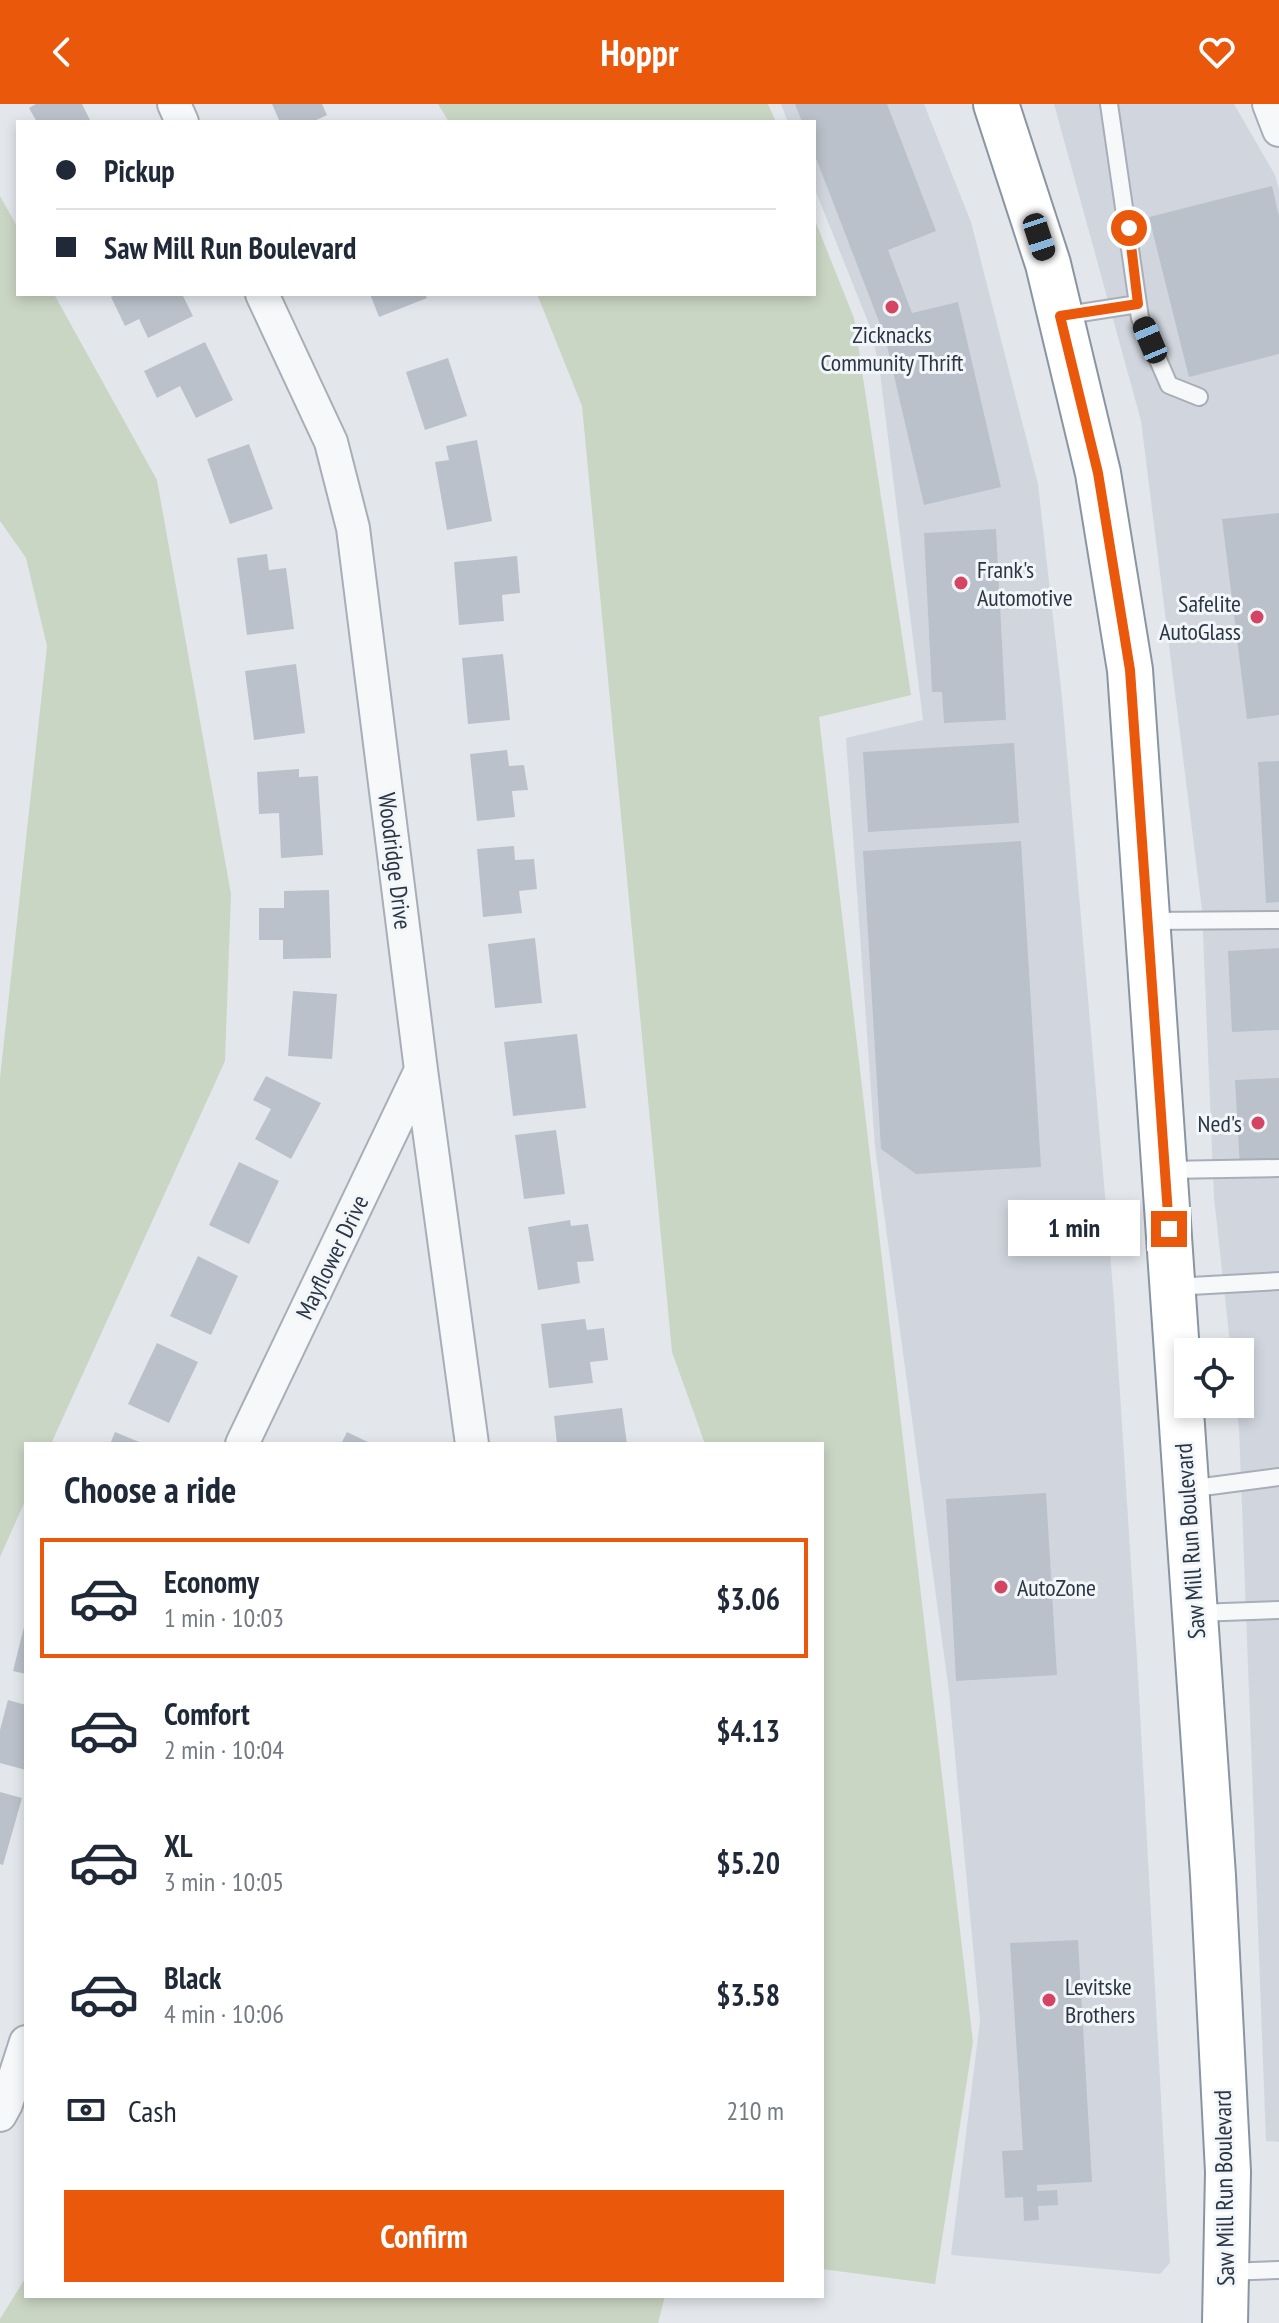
<!DOCTYPE html>
<meta charset="utf-8">
<style>
body{margin:0;font-family:"PT Sans Narrow",sans-serif;background:#f2f2f3;color:#1f2937;height:100vh;display:flex;flex-direction:column;font-size:30px;white-space:nowrap}
*{box-sizing:border-box;margin:0}
p{font-size:26px;color:#747a83}
.icon{flex:none;width:44px;height:44px;fill:none;stroke:currentColor;stroke-width:2;stroke-linecap:round;stroke-linejoin:round}
.map{position:relative;flex:1;overflow:hidden}
.panel{position:absolute;left:24px;top:1338px;width:800px;height:856px;display:flex;flex-direction:column;background:#fff;border-radius:0px;box-shadow:0 4px 12px #0003}
.panel>*{flex:none}
.banner{position:absolute;left:16px;top:16px;width:800px;height:176px;border-radius:0px;box-shadow:0 4px 12px #0003;display:grid;align-content:center;height:176px;padding:0 40px;background:#fff}
.tools{position:absolute;left:1174px;top:1234px;display:grid;gap:16px}
.tools a{display:grid;place-items:center;width:80px;height:80px;border-radius:0px;background:#fff;box-shadow:0 4px 12px #0003;font-size:40px}
.end{position:absolute;width:36px;height:36px;margin:-18px;border:10px solid #ea580c;background:#fff;box-shadow:0 0 0 4px #fff}
.from{border-radius:50%}
.bubble{position:absolute;height:56px;border-radius:0px;background:#fff;box-shadow:0 4px 12px #0003;font-size:26px;font-weight:700;line-height:56px;text-align:center}
.car{position:absolute;width:24px;height:48px;margin:-24px -12px;border-radius:10px;box-shadow:0 0 6px 2px #0007;background:linear-gradient(#222 24%,#8ab4d8 0 40%,#222 0 76%,#8ab4d8 0 86%,#222 0)}
.banner b{display:flex;align-items:center;gap:28px;height:76px;font-size:30px}
.banner b+b{border-top:2px solid #e0e1e3}
.banner i{width:20px;height:20px;background:#1f2937}
ul{padding:0;list-style:none}
li{display:flex;align-items:center;gap:24px;height:120px;margin:0 16px 12px;padding:0 24px;border:4px solid transparent;border-radius:0px}
li div{flex:1}
li b{display:block;font-size:30px}
li em{font-style:normal;font-weight:700}
li.current{border-color:#ea580c}
li>.icon{width:72px;height:72px;stroke-width:1.5}
h2{padding:0 40px;font-size:36px;line-height:96px}
.pay{display:flex;align-items:center;gap:20px;height:88px;padding:0 40px;font-size:30px}
.pay p{margin-inline-start:auto}
.primary-button{display:flex;gap:16px;margin-top:auto;padding:16px 40px}
.primary-button a{flex:1;height:92px;border-radius:0px;background:#ea580c;color:#fff;font-size:32px;font-weight:700;line-height:92px;text-align:center}
header{display:flex;justify-content:space-between;align-items:center;height:104px;padding:0 40px;background:#ea580c;color:#fff;font-size:36px;font-weight:700}
.map>svg:first-child{display:block}
.built{fill:#d1d6de}
.green{fill:#cad6c4}
.building{fill:#bac1ca}
.lines{fill:none;stroke-linecap:round;stroke-linejoin:round}
.lane-casing{stroke:#a8aeb7;stroke-width:20}
.street-casing{stroke:#a8aeb7;stroke-width:36}
.highway-casing{stroke:#8a95a3;stroke-width:48}
.lane{stroke:#f6f8fa;stroke-width:16}
.street{stroke:#f6f8fa;stroke-width:32}
.highway{stroke:#fff;stroke-width:44}
.route{stroke:#ea580c;stroke-width:10}
.poi-dot{fill:#d44564;stroke:#f3f6f9;stroke-width:3}
.labels{text-anchor:middle;dominant-baseline:central;stroke-width:6;stroke-linejoin:round;paint-order:stroke}
.poi-label{font-size:24px;fill:#2a3645;stroke:#f3f6f9;text-anchor:start}
.street-label{font-size:24px;fill:#2a3645;stroke:#f3f6f9}
</style>
<header><svg class="icon" aria-label="back" viewBox="0 0 24 24"><path d="M15 5l-7 7 7 7"/></svg>Hoppr<svg class="icon" aria-label="heart" viewBox="0 0 24 24"><path d="M12 20l-8-8c-3-5 5-10 8-4 3-6 11-1 8 4z"/></svg></header>
<div class="map">
<svg width="1279" height="2219" viewBox="0 0 1279 2219">
<rect width="100%" height="100%" fill="#e3e7ec"/>
<!-- built -->
<path class="built" d="M781,0h143l47,118 67,262 24,213 52,603 23,357 33,606 -10,11 -209,-19 29,-234 -31,-329 -74,-545 -29,-409 77,-18 -44,-355 -9,-38 -56,-140v-65h-26z
M1054,0h180l41,71 4,14v1953l-13,-1 -27,-712 -3,-25h4v-52h-9l-17,-154 -12,-288 -61,-489z"/>
<!-- green -->
<path class="green" d="M438,0h330l8,18h-327z
M0,92l18,32v66h36l103,186 74,414 -6,167 -174,383h-25v55l-26,58v-479l47,-432 -21,-88 -26,-37z
M814,114l40,100 57,377 -92,22 154,1325 -38,242 -113,-15v-825h-117l-33,-92 -90,-946 -45,-112h277z
M26,2173v19h639l-7,27h-658v-4z"/>
<!-- building -->
<path class="building" d="M36,0h46l9,18h-54l-8,-14z
M272,0h50l5,11 -15,7h-32z
M795,0h92l49,127 -48,19 24,63 46,-11 43,185 -77,18 -39,-168 -71,-184v-31h-12z
M1272,82l7,30v138l-90,23 -40,-160z
M117,190h65l11,22 -45,22 -9,-19 -14,7 -14,-29z
M370,190h55l2,4 -48,19z
M205,238l28,58 -37,18 -16,-32 -23,12 -13,-27z
M448,254l19,58 -42,14 -19,-58z
M477,336l15,81 -45,9 -12,-68 14,-2 -3,-14z
M249,340l24,65 -43,15 -23,-65z
M1279,409v202l-32,4 -25,-200z
M996,425l10,191 -62,3 -2,-31h-10l-8,-159z
M267,450l2,16 17,-2 8,61 -47,6 -10,-77z
M517,452l3,37 -18,2 2,26 -45,4 -5,-63z
M503,550l7,66 -42,4 -6,-66z
M296,560l9,69 -51,7 -9,-69z
M1014,639l5,80 -151,9 -5,-80z
M507,646l2,16 15,-1 4,25 -16,1 3,26 -38,4 -7,-67z
M1279,657v141l-13,1 -8,-141z
M299,665v8l19,-1 5,79 -42,3 -2,-45 -20,1 -2,-42z
M1021,737l20,326 -125,7 -35,-25 -18,-298z
M514,742l1,14 19,-1 3,30 -18,2 3,22 -39,4 -6,-68z
M329,786l2,68 -48,1v-19h-24v-32h25v-17z
M535,834l7,65 -47,5 -7,-64z
M1279,844v82l-47,2 -4,-81z
M293,887l44,3 -5,65 -44,-3z
M577,930l9,74 -73,8 -9,-74z
M266,972l55,27 -30,56 -36,-20 16,-30 -18,-9z
M1279,974v88l-39,2 -5,-88z
M556,1026l9,64 -41,5 -9,-64z
M239,1058l40,19 -30,63 -40,-19z
M570,1116l1,6 17,-2 6,37 -17,1 3,21 -42,7 -10,-63z
M198,1152l40,20 -27,59 -41,-19z
M585,1215l2,11 17,-2 4,32 -18,2 3,21 -44,5 -8,-64z
M157,1239l41,19 -29,61 -41,-19z
M622,1304l5,36h-70l-3,-28z
M115,1328l29,12h-34z
M347,1328l25,12h-31z
M1046,1389l11,182 -101,6 -10,-182z
M25,1519l1,1v50l-13,-3z
M8,1596l18,5v65l-26,-7v-33z
M0,1688l22,6 -19,67 -3,-1z
M1078,1836l14,242 -55,3v6l20,-1 1,15 -20,1 1,14 -15,1 -1,-24 -18,1 -3,-47 21,-1 -13,-207z"/>
<g class="lines">
<defs>
<path id="lane" d="M1109,0l31,214 29,67 30,12
M1061,212l77,-12
M1149,817l130,-1
M1166,1066l113,-2
M1173,1183l106,-6
M1188,1385l91,-12
M1197,1509l82,-3
M1227,2168l52,-2"/>
<path id="street" d="M174,0l8,18
M1269,0l10,26
M262,190l69,148 22,86 68,542 51,374
M242,1340l179,-374
M0,2011l6,-11 20,-62"/>
<path id="highway" d="M996,0l52,160 50,209 32,197 83,1206 15,296 -3,151"/>
</defs>
<!-- lane casing -->
<use href="#lane" class="lane-casing"/>
<!-- street casing -->
<use href="#street" class="street-casing"/>
<!-- highway casing -->
<use href="#highway" class="highway-casing"/>
<!-- lane -->
<use href="#lane" class="lane"/>
<!-- street -->
<use href="#street" class="street"/>
<!-- highway -->
<use href="#highway" class="highway"/>
</g>
<g class="lines">
<!-- route -->
<path class="route" d="M1129,124l9,76 -78,12 38,157 32,197 39,559"/>
</g>
<!-- markers -->
<g class="poi-dot">
<circle cx="892" cy="203" r="8"/>
<circle cx="961" cy="479" r="8"/>
<circle cx="1257" cy="513" r="8"/>
<circle cx="1258" cy="1019" r="8"/>
<circle cx="1001" cy="1483" r="8"/>
<circle cx="1049" cy="1896" r="8"/>
</g>
<g class="labels">
<!-- poi labels -->
<g class="poi-label">
<text x="892" y="230" text-anchor="middle">Zicknacks<tspan x="892" dy="28">Community Thrift</tspan></text>
<text x="977" y="465">Frank's<tspan x="977" dy="28">Automotive</tspan></text>
<text x="1241" y="499" text-anchor="end">Safelite<tspan x="1241" dy="28">AutoGlass</tspan></text>
<text x="1242" y="1019" text-anchor="end">Ned's</text>
<text x="1017" y="1483">AutoZone</text>
<text x="1065" y="1882">Levitske<tspan x="1065" dy="28">Brothers</tspan></text>
</g>
<!-- street labels -->
<g class="street-label">
<text transform="translate(395 757) rotate(83)">Woodridge Drive</text>
<text transform="translate(332 1153) rotate(-64)">Mayflower Drive</text>
<text transform="translate(1190 1437) rotate(-94)">Saw Mill Run Boulevard</text>
<text transform="translate(1224 2084) rotate(-91)">Saw Mill Run Boulevard</text>
</g>
</g>
</svg>
<div class="tools">
<a><svg class="icon" aria-label="locate" viewBox="0 0 24 24"><circle cx="12" cy="12" r="6"/><path d="M12 2v4M12 18v4M2 12h4M18 12h4"/></svg></a>
</div>
<i class="end from" style="left:1129px;top:124px"></i>
<i class="end" style="left:1169px;top:1125px"></i>
<div class="bubble" style="left:1008px;top:1096px;width:132px">1 min</div>
<i class="car" style="left:1039px;top:133px;rotate:162deg"></i>
<i class="car" style="left:1150px;top:236px;rotate:337deg"></i>
<div class="banner">
<b><i class="from"></i>Pickup</b>
<b><i></i>Saw Mill Run Boulevard</b>
</div>
<section class="panel">
<h2>Choose a ride</h2>
<ul>
<li class="current"><svg class="icon" aria-label="car" viewBox="0 0 24 24"><path d="M5 17H2v-5l4-1 3-4h7l3 4 3 1v5h-3M9 17h6M6 11h13"/><circle cx="7" cy="17" r="2"/><circle cx="17" cy="17" r="2"/></svg><div><b>Economy</b><p>1 min · 10:03</p></div><em>$3.06</em></li>
<li><svg class="icon" aria-label="car" viewBox="0 0 24 24"><path d="M5 17H2v-5l4-1 3-4h7l3 4 3 1v5h-3M9 17h6M6 11h13"/><circle cx="7" cy="17" r="2"/><circle cx="17" cy="17" r="2"/></svg><div><b>Comfort</b><p>2 min · 10:04</p></div><em>$4.13</em></li>
<li><svg class="icon" aria-label="car" viewBox="0 0 24 24"><path d="M5 17H2v-5l4-1 3-4h7l3 4 3 1v5h-3M9 17h6M6 11h13"/><circle cx="7" cy="17" r="2"/><circle cx="17" cy="17" r="2"/></svg><div><b>XL</b><p>3 min · 10:05</p></div><em>$5.20</em></li>
<li><svg class="icon" aria-label="car" viewBox="0 0 24 24"><path d="M5 17H2v-5l4-1 3-4h7l3 4 3 1v5h-3M9 17h6M6 11h13"/><circle cx="7" cy="17" r="2"/><circle cx="17" cy="17" r="2"/></svg><div><b>Black</b><p>4 min · 10:06</p></div><em>$3.58</em></li>
</ul>
<div class="pay"><svg class="icon" aria-label="cash" viewBox="0 0 24 24"><path d="M3 7h18v10H3z"/><circle cx="12" cy="12" r="2"/></svg>Cash<p>210 m</p></div>
<div class="primary-button"><a>Confirm</a></div>
</section>
</div>
